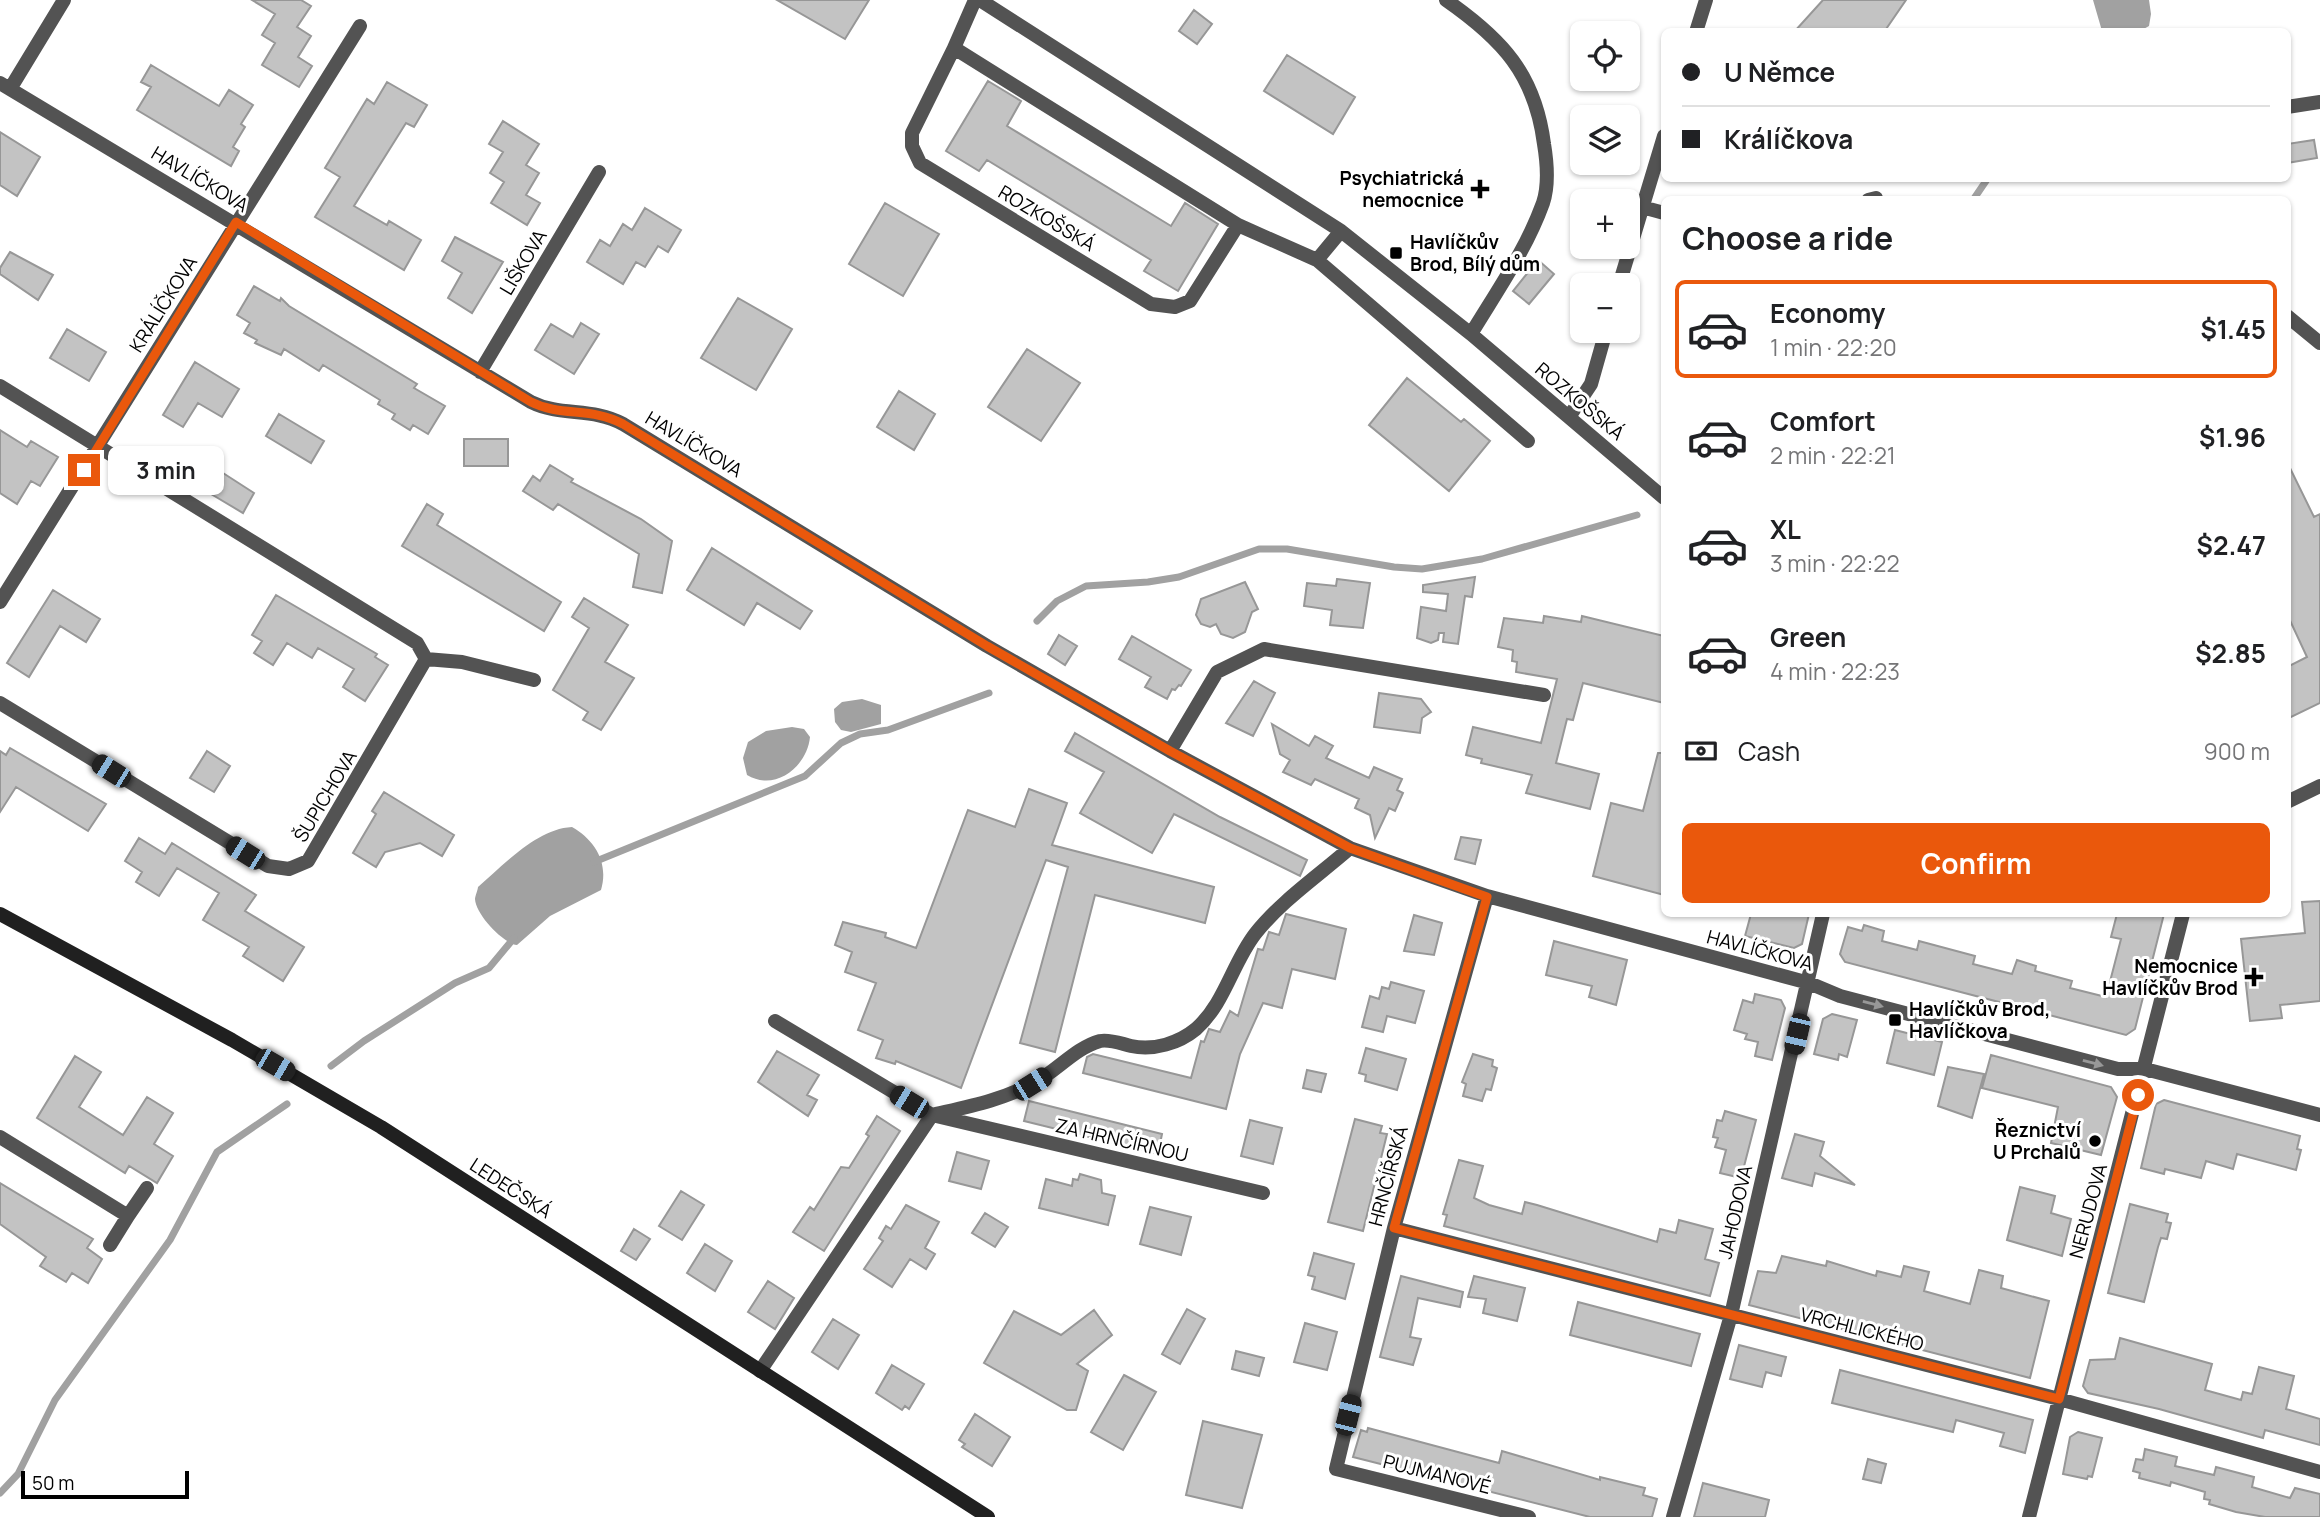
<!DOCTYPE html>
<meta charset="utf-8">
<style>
body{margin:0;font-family:Manrope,sans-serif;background:#f2f2f2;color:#202124;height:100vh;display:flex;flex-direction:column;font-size:26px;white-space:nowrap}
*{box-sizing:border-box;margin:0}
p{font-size:23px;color:#757577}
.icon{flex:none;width:38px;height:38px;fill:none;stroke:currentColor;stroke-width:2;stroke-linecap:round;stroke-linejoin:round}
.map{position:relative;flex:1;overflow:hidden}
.sheet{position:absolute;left:1661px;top:196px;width:630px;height:721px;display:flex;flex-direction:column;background:#fff;border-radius:10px;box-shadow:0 2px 5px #0004}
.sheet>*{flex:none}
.guide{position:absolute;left:1661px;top:28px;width:630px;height:154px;border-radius:10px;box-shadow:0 2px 5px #0004;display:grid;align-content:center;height:154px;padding:0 21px;background:#fff}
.fabs{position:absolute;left:1570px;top:21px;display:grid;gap:14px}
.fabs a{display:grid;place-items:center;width:70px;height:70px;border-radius:10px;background:#fff;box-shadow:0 2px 5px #0004;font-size:35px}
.scale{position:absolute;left:21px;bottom:18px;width:168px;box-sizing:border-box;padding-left:7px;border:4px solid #000;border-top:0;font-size:19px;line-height:24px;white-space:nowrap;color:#000;-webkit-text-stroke:5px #fff;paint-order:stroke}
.end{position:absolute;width:32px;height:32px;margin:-16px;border:9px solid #ea580c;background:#fff;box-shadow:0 0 0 4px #fff}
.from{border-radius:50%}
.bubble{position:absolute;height:49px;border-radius:10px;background:#fff;box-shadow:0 2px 5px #0004;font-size:23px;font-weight:700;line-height:49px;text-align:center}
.car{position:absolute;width:21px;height:42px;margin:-21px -10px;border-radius:9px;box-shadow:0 0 5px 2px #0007;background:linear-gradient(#222 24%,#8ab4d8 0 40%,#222 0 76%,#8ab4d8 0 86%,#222 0)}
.guide b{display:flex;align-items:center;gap:24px;height:66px;font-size:26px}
.guide b+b{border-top:2px solid #e0e0e0}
.guide i{width:18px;height:18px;background:#202124}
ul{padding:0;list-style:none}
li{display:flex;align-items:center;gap:21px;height:98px;margin:0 14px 10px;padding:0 7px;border:4px solid transparent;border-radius:10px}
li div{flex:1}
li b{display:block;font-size:26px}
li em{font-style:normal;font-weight:700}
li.current{border-color:#ea580c}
li>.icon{width:63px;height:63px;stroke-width:1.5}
h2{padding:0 21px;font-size:32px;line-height:84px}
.pay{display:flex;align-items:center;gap:18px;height:77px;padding:0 21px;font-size:26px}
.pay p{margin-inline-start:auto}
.button{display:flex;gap:14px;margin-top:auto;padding:14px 21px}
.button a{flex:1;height:80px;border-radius:10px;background:#ea580c;color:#fff;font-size:28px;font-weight:700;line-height:80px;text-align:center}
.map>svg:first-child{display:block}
.water{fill:#a1a1a1}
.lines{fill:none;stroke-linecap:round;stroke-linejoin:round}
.stream{stroke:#a1a1a1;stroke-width:7}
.building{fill:#c3c3c3;stroke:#979797;stroke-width:2}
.street{stroke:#535353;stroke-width:14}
.secondary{stroke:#202020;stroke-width:14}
.oneway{fill:#989898}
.route{stroke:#ea580c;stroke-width:9}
.poi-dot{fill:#000;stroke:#fff;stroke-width:2.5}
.labels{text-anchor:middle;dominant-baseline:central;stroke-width:6;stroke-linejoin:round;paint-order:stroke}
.poi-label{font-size:19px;font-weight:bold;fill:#000;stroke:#fff;text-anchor:end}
.street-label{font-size:19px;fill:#000;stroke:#fff}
</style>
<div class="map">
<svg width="2320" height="1517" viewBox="0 0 2320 1517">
<rect width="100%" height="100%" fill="#fff"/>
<!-- water -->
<path class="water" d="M2093,0h56l2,14 -2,12 -9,5h-38z
M862,699l19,6v19l-30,8 -10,-2 -6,-8 -1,-13 8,-7z
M792,727l12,2 6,8c-3,30 -35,55 -63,38l-4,-17 5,-16 18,-11z
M572,827c23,13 37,36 29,63l-51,26 -33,29c-14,-2 -41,-30 -42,-46 0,-2 3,-10 3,-12 26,-22 58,-58 94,-60z"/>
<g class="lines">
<!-- stream -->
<path class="stream" d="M1973,200l15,-22
M1037,621l20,-20 29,-15 62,-4 31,-5 80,-28h28l107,18 28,2 60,-10 155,-44
M594,862l211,-86 36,-33 19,-9 28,-4 101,-37
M331,1066l33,-25 91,-58 34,-15 25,-30
M0,1493l18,-19 37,-74 115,-160 47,-88 70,-48"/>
</g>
<!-- building -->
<path class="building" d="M252,0h49l10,6 -14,21 14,9 -13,21 14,9 -13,21 -37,-22 13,-22 -13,-8 13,-21z
M777,0h92l-24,39z
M1823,0h83l-22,32h-90z
M1194,10l18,14 -15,20 -18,-13z
M1287,55l68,42 -22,37 -69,-43z
M151,65l68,41 10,-16 24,15 -12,19 4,3 -12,20 6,4 -8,15 -94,-56 14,-23 -10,-5z
M988,81l33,20 -14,25 164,100 14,-23 33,21 -40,67 -34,-20 7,-11 -164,-100 -8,11 -33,-20z
M387,82l40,23 -13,22 -8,-4 -52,83 33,19 2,-4 32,19 -17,30 -89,-53 25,-40 -15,-9 42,-69 7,5z
M503,121l36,23 -13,21 13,8 -13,22 14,8 -13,22 -36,-22 13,-21 -14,-9 13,-21 -14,-8z
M0,132l40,25 -23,39 -17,-11z
M2314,140l3,18 -30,5v-19z
M885,203l54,31 -36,62 -54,-32z
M645,208l36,22 -13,22 -10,-6 -13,21 -9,-5 -13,22 -36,-22 13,-22 10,6 13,-22 9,6z
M455,237l48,25 -31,51 -24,-15 14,-25 -20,-12z
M10,252l43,23 -15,25 -38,-26v-6z
M1538,260l16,14 -25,30 -16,-13z
M254,286l26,15 1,-3 8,8 128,78 -3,4 31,18 -17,28 -15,-9 -3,5 -18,-11 3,-5 -17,-10 2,-4 -57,-35 -4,6 -35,-22 -3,6 -26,-12 2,-3 -13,-7 6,-10 -13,-8z
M738,298l54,31 -36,61 -55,-32z
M581,323l18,11 -25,40 -39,-24 16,-26 22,13z
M67,329l39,23 -17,29 -39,-23z
M1027,349l53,34 -39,58 -53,-34z
M195,362l44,27 -17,28 -24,-14 -15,24 -20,-12z
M1407,378l54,44 3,-3 26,22 -41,50 -80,-66z
M899,391l36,23 -21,36 -37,-23z
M279,414l45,27 -13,22 -45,-27z
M0,430l27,17 4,-6 27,16 -18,29 -9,-5 -14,23 -17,-11z
M464,439h44v27h-44z
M2287,462l27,55 6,-3v189l-33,16v-52l20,-10 -20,-43z
M550,465l23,14 -2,3 70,37 31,22 -10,52 -29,-6 6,-33 -81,-50 -5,6 -30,-19 10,-15 7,5z
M223,473l31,20 -11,20 -32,-19z
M427,504l16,10 -6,11 124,77 -17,29 -142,-85z
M712,548l100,63 -12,18 -43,-26 -13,22 -57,-35z
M1475,577l-3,20 -7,-1 -7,48 -15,-2 1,-9h-5l-1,7 -7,3 -14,-5 4,-31 25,4 2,-17 -25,-2v-7z
M1337,579l33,4 -7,45 -33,-3 2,-15 -28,-4 3,-23 29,3z
M1245,582l13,27 -6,3 -7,20 -12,6 -12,-4 -5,-10 -6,3 -9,-3 -5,-9 5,-16z
M53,590l47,29 -14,23 -26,-16 -31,51 -22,-14z
M276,595l101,59 -2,3 13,8 -23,36 -22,-14 11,-18 -36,-21 -6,10 -25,-15 -14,22 -19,-12 8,-12 -10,-6z
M584,598l44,27 -23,37 29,16 -33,52 -18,-10 5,-8 -35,-22 36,-62 -17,-11z
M1544,616l37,6 1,-6 82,20v67l-81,-20 -10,37 -6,-1 -11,44 43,11 -9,35 -64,-16 6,-18 -51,-12 1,-4 -16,-4 7,-28 68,16 16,-64 -41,-7 1,-10 -5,-1 1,-11 -15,-3 6,-29 39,5z
M1059,635l18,11 -12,19 -17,-11z
M1132,636l59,34 -10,16 -2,-1 -4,5 -3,-1 -5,10 -22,-12 6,-10 -32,-18z
M1254,681l21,12 -22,43 -27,-13z
M1379,693l42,6 10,13 -9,6 -2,15 -46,-6z
M1272,724l37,22 6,-10 18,10 -7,12 43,20 5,-11 28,12 -5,11 6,3 -8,18 -6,-3 -14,30 -5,-23 -15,-7 4,-9 -44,-20 -4,6 -28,-13 7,-12 -10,-6z
M1075,733l145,84 87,43 -7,16 -126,-62 -22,39 -72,-40 24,-41 -39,-21z
M10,748l96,56 -18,27 -72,-44 -16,25v-61l6,4z
M207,751l23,15 -16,26 -24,-14z
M1658,753h6v142l-71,-19 18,-73 32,8z
M1029,789l38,14 -15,42 162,42 -9,36 -110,-28 -40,157 -35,-9 48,-176 -22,-7 -85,228 -65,-27 -1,3 -19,-6 7,-18 -25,-10 18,-47 -31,-11 7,-20 -17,-7 8,-23 43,11 -1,4 31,11 52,-138 47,17z
M384,792l70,43 -12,21 -22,-13 -35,9 -9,15 -23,-14 23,-39 -4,-3z
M1461,837l20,3 -6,24 -20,-5z
M139,838l26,16 7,-11 84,52 -11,16 59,36 -21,34 -40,-25 6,-9 -46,-27 16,-27 -42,-25 -18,28 -23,-14 6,-10 -17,-11z
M2320,901v100l-40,4 2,13 -32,3 -9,-82 64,-6 -3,-31z
M1286,914l60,15 -11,50 -43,-10 -10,39 -19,-5 -23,51 -14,55 -143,-36 4,-16 6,-3 98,24 10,-37 3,1 5,-13 11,3 10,-21 8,5 20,-67 5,1 6,-18 10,3z
M1751,914h58l-7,30 -8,4 -49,-12z
M2117,914h47l-29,115 -9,6 -281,-73 -5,-8 8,-27 14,4 2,-6 20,6 -2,10 35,9 2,-9 56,15 -2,8 39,10 5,-14 19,6 -1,5 37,10 -2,7 36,9 15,-58 -10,-2z
M1414,915l28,8 -8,32 -30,-4z
M1554,941l73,19 -11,45 -27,-8 3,-11 -46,-11z
M1391,982l33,9 -9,32 -28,-7 -4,16 -21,-5 8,-31 9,3 3,-12 7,2z
M1755,994l26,6 4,8 -13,52 -17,-4 3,-14 -13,-3 2,-5 -13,-4 9,-30 10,3z
M1832,1014l25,6 -10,37 -8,-3 -1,6 -24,-6 9,-35z
M1895,1030l47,12 -8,33 -47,-12z
M1366,1048l40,11 -9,31 -32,-9 1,-6 -7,-2z
M777,1051l42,24 -12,20 10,5 -9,16 -50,-34z
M1473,1054l20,6 -1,6 5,2 -6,22 -5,-1 -4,12 -19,-5 3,-12 -4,-2z
M1991,1055l120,32 6,10 -16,58 -50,-12 7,-36 -76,-19z
M75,1056l26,16 -22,35 44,28 24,-38 26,16 -19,31 19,12 -16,27 -28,-17 -4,7 -88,-55z
M1948,1067l36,7 -12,44 -34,-12z
M1307,1070l19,4 -5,18 -18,-4z
M2164,1100l136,36 -3,13 4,1 -5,20 -59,-16 -4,15 -27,-8 -5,17 -36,-9 -1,5 -23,-6 15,-64z
M1029,1101l133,33 -4,20 -134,-33z
M1725,1111l31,9 -15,58 -21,-5 6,-23 -11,-3 3,-9 -5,-1 4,-17 5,1z
M877,1116l23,15 -76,120 -31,-19 17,-25 4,3 27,-43 8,1 20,-32 -3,-2z
M1355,1119l27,7 -2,7 7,1 -24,97 -35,-9z
M1250,1120l32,8 -9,36 -32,-8z
M1795,1134l29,8 -4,14 35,29 -40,-12 -3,13 -30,-8z
M957,1152l32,9 -8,28 -32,-8z
M1459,1160l24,6 -9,32 15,7 33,9 3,-12 12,3 120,37 3,-13 16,4 3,-13 34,9 -8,30 14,4 -9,33 -266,-70 3,-11 -4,-1z
M1080,1174l21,6 1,13 13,3 -7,29 -69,-17 7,-29 26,7 1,-7 5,1z
M0,1183l93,56 -6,9 15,11 -14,24 -16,-10 -6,9 -26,-16 6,-9 -46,-33z
M2020,1187l35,9 -4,17 20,6 -9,37 -55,-16z
M681,1191l23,14 -22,35 -23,-14z
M2130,1204l38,10 -2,8 5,1 -4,16 -6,-1 -3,9 -14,55 -36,-9z
M906,1205l33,17 -14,26 10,6 -9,15 -16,-10 -18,28 -28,-18 19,-28 -4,-3 7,-12 5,3z
M1150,1207l41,10 -10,38 -41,-11z
M985,1213l23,14 -13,20 -23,-14z
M634,1229l16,10 -14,21 -15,-9z
M705,1244l27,17 -17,30 -28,-18z
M1314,1253l40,11 -9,35 -33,-10 3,-12 -7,-2z
M1782,1256l44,10 1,-5 49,15 1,-5 24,6 3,-11 25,6 -5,19 46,13 9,-34 24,6 -2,12 48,13 -19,77 -281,-73 9,-34 18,2z
M1401,1276l62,16 -3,15 -42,-9 -8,39 11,2 -8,26 -33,-8z
M1474,1276l51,12 -8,33 -34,-8 3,-14 -18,-2z
M768,1281l26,17 -19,31 -27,-17z
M1578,1302l122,32 -9,32 -121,-31z
M1187,1309l18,10 -25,45 -18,-10z
M1094,1310l18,25 -35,29 11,7 -12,39h-9l-83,-47 30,-52 47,24z
M833,1319l26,16 -21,34 -26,-17z
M1305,1323l32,9 -10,38 -33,-8z
M2120,1338l92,26 -7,26 36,10 2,-8 9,2 7,-27 35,9 -8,33 34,10v26l-55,-15 -2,8 -104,-29 -71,-16 -5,-7 7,-26 25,-1z
M1739,1345l47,12 -5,19 -15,-4 -4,15 -32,-8z
M1236,1351l28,7 -5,18 -27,-7z
M892,1365l32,19 -15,25 -4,-3 -3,4 -26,-17z
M1840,1370l193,50 -8,33 -25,-7 4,-13 -48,-13 -3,12 -121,-29z
M1124,1375l32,17 -33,58 -32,-18z
M975,1414l35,23 -18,29 -30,-19 3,-3 -6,-4z
M1203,1421l59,14 -20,73 -56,-13z
M1368,1428l131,35 3,-12 98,29v-3l45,11 -2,7 14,4 -5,18h-62l-237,-60 8,-27 6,2z
M2078,1432l24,6 -10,39 -4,-1 -1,3 -24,-5 7,-37z
M2145,1449l32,8 -2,9 39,9 2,-8 38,10 -2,10 38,11 5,-10 25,6v23h-55l-29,-5 -27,-8 1,-4 -6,-1 1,-7 -34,-10 -1,4 -31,-8 1,-5 -7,-2 3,-12 7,1z
M1868,1459l18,5 -5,19 -18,-4z
M1703,1483l66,17 -4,17h-71z"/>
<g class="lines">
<!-- street -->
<path class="street" d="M975,0l-21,48 284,177 79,35 24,-29
M980,0l361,231 130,103 193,164
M1446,0c56,39 89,74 98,144 3,18 5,41 -1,59 -17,47 -46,88 -72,131
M1696,32l10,-32
M954,48l-42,85v13l8,17 231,141 24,3 15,-6 48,-76
M0,83l531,319c30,15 61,5 92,22l364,222 183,105 180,97 137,48 322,87 31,13 278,73h27l175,46
M10,89l54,-89
M2287,107l33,-5
M1868,200l8,-2
M1642,207l22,6
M1317,260l211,181
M1619,285l45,-149
M2287,316l33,27
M480,372l119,-200
M0,386l417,257 9,16 -118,202 -19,8 -21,-3 -268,-163
M1569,417l22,-33 15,-53
M0,602l360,-576
M426,659l36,3 72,18
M1170,751l47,-79 47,-23 280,46
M2287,802l33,-16
M1487,896l-93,332 -58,241 193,48
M775,1021l157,94 331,78
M0,1137l128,79 -18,29
M128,1216l19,-28
M1394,1228l665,171 261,73
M760,1371l172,-256c34,-8 71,-15 102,-32 23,-12 41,-35 66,-42 10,-2 22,3 31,5 23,5 48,-3 65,-17 29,-26 36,-65 59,-95 26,-33 63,-58 95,-86
M1673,1517l58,-202 92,-401
M2029,1517l154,-603"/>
<!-- secondary -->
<path class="secondary" d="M0,914l232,126 149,87 607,390"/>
</g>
<!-- one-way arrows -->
<defs><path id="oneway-solid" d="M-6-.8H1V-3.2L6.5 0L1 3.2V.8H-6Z" transform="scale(1.75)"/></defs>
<g class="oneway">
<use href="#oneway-solid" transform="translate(1873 1004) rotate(15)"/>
<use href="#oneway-solid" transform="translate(2093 1063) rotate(15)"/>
</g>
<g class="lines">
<!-- route -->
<path class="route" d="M84,470l152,-248 295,180c30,15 61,5 92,22l364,222 183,105 180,97 137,49 -93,331 665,171 79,-304"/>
</g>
<!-- markers -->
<g class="poi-dot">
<path d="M1476.5 178.5h7v7h7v7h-7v7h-7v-7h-7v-7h7z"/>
<rect x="1389" y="246" width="14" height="14" rx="3.5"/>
<path d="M2250.5 966.5h7v7h7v7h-7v7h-7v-7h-7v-7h7z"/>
<rect x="1888" y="1013" width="14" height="14" rx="3.5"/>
<circle cx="2095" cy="1141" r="7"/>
</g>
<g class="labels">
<!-- poi labels -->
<g class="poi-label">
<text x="1464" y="178">Psychiatrická<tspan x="1464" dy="22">nemocnice</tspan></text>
<text x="1410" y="242" text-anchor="start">Havlíčkův<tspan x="1410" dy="22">Brod, Bílý dům</tspan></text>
<text x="2238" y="966">Nemocnice<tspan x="2238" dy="22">Havlíčkův Brod</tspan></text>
<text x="1909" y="1009" text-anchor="start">Havlíčkův Brod,<tspan x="1909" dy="22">Havlíčkova</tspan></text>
<text x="2081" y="1130">Řeznictví<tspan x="2081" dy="22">U Prchalů</tspan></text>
</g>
<!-- street labels -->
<g class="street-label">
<text transform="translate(200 179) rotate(31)">HAVLÍČKOVA</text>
<text transform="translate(1047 218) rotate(31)">ROZKOŠSKÁ</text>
<text transform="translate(523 262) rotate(-59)">LIŠKOVA</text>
<text transform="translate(163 304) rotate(-58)">KRÁLÍČKOVA</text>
<text transform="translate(1580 401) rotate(40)">ROZKOŠSKÁ</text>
<text transform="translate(694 444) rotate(31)">HAVLÍČKOVA</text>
<text transform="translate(325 796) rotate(-59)">ŠUPICHOVA</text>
<text transform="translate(1760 950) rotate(15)">HAVLÍČKOVA</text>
<text transform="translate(1122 1140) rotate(13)">ZA HRNČÍRNOU</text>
<text transform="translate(1388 1176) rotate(-75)">HRNČÍŘSKÁ</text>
<text transform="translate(511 1188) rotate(33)">LEDEČSKÁ</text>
<text transform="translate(2088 1211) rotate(-75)">NERUDOVA</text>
<text transform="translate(1735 1212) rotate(-77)">JAHODOVA</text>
<text transform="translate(1862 1329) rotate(14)">VRCHLICKÉHO</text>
<text transform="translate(1437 1474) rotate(14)">PUJMANOVÉ</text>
</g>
</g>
</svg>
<div class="fabs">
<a><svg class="icon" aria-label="locate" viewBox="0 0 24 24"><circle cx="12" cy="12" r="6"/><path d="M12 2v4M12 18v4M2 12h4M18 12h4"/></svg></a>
<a><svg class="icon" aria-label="layers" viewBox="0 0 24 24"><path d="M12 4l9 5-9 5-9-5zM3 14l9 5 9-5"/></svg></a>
<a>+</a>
<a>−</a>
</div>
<div class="scale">50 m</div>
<i class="end from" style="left:2138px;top:1095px"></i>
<i class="end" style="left:84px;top:470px"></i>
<div class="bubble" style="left:108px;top:446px;width:116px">3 min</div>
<i class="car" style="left:111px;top:771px;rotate:302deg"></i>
<i class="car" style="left:245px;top:853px;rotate:302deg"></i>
<i class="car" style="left:1797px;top:1034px;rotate:193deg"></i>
<i class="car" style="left:275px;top:1065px;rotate:120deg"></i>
<i class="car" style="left:1032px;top:1084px;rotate:58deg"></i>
<i class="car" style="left:909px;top:1102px;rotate:301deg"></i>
<i class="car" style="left:1348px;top:1415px;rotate:14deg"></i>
<div class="guide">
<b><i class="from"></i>U Němce</b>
<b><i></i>Králíčkova</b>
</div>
<section class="sheet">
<h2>Choose a ride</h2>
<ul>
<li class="current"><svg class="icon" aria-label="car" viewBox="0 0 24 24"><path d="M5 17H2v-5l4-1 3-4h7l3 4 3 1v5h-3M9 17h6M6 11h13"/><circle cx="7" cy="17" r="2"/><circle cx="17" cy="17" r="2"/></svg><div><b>Economy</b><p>1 min · 22:20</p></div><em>$1.45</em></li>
<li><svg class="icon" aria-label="car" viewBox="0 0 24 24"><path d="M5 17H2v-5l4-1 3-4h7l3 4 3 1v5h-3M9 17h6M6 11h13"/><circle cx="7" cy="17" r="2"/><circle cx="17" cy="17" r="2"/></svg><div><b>Comfort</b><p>2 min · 22:21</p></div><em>$1.96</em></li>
<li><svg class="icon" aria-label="car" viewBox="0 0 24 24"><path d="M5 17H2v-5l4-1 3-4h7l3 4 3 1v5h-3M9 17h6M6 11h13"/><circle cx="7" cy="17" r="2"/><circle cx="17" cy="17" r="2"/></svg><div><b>XL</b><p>3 min · 22:22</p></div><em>$2.47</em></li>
<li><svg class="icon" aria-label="car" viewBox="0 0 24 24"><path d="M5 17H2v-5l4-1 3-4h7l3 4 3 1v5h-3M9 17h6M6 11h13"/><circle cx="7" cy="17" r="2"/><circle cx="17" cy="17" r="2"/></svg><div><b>Green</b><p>4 min · 22:23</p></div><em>$2.85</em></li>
</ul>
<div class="pay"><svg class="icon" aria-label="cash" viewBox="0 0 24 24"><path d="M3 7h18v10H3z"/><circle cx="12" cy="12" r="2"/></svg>Cash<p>900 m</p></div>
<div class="button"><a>Confirm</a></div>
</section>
</div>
